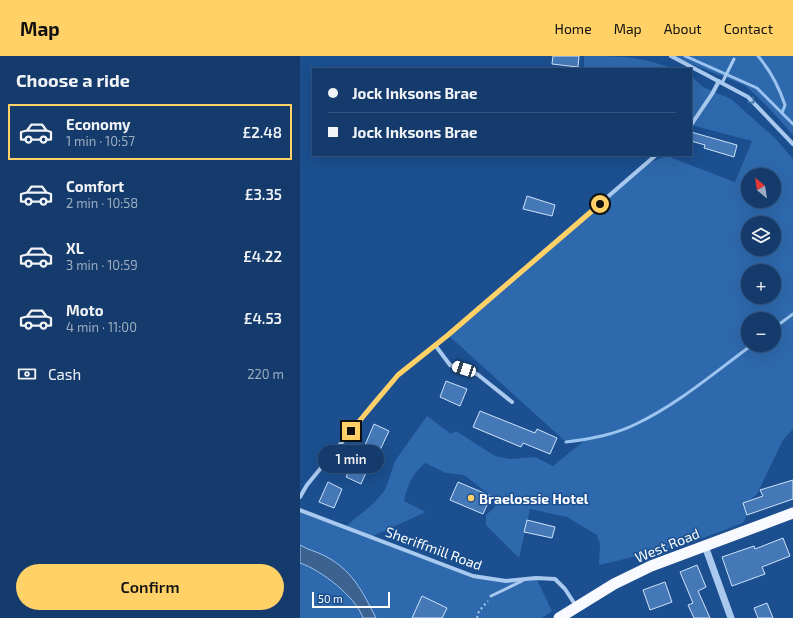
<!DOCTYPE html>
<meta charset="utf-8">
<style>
body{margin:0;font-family:"Exo 2",sans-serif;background:#214673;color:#f1f3f6;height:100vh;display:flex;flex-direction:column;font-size:15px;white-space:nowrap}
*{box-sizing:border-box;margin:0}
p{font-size:13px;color:#9dadc1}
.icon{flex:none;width:22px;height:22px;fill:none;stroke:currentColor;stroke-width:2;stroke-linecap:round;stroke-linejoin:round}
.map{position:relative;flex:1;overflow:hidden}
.side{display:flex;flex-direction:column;background:#143b6b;width:300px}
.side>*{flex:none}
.guide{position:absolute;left:12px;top:12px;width:380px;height:88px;border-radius:0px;box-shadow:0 4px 16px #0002,0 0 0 1px #33557e;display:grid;align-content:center;height:88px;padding:0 16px;background:#143b6b}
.needle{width:26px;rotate:330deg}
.controls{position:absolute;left:441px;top:112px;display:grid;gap:8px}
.controls a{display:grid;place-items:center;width:40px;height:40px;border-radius:50%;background:#143b6b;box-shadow:0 4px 16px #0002,0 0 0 1px #33557e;font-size:20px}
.scale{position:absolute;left:12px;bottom:10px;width:78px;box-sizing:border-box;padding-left:4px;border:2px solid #fff;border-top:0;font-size:11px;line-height:14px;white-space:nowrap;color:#fff;-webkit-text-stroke:3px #1b4f8f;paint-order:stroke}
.end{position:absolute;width:18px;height:18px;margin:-9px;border:5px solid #ffd166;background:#111;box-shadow:0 0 0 2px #111}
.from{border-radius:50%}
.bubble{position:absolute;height:28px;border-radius:14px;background:#143b6b;box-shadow:0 4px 16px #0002,0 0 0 1px #33557e;font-size:13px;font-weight:600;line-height:28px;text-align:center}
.car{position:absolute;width:12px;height:24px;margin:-12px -6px;border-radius:5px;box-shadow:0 0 3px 1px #0007;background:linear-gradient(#fff 24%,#345 0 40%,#fff 0 76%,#345 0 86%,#fff 0)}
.guide b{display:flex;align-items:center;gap:14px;height:38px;font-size:15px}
.guide b+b{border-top:1px solid #33557e}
.guide i{width:10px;height:10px;background:#f1f3f6}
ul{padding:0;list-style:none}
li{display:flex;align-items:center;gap:12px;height:56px;margin:0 8px 6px;padding:0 8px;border:2px solid transparent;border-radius:0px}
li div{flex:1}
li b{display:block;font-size:15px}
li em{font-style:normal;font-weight:600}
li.active{border-color:#ffd166}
li>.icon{width:36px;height:36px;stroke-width:1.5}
h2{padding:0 16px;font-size:18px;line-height:48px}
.pay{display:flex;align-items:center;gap:10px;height:44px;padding:0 16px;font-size:15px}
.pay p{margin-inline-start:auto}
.cta{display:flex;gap:8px;margin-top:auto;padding:8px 16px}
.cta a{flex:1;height:46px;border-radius:24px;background:#ffd166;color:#111;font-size:16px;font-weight:600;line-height:46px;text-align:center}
header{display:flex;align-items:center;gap:24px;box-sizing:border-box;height:56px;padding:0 20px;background:#ffd166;color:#111}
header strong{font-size:19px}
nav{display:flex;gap:22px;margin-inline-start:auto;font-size:14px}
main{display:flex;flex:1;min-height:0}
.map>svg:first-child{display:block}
.green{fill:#2e69ad;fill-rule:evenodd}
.water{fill:#3c6290;stroke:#9cc4f0}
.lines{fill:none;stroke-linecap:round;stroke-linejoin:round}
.stream{stroke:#9cc4f0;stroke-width:3}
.building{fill:#4478b7;stroke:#cfe3fa}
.path{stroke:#a9c9ee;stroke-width:2;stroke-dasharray:2 3;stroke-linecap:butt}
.service{stroke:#a9c9ee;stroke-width:3}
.minor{stroke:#a9c9ee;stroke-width:4}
.tertiary{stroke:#a9c9ee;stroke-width:7}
.trunk{stroke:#f8faff;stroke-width:11}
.oneway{stroke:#4674ac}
.route{stroke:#ffd166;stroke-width:5}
.poi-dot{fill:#ffd166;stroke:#1b4f8f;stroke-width:1.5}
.labels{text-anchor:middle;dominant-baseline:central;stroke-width:3;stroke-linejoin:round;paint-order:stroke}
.poi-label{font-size:14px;font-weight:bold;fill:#fff;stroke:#1b4f8f;text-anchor:start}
.street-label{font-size:14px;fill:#fff;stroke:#1b4f8f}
</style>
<header>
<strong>Map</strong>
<nav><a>Home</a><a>Map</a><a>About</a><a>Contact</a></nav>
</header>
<main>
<section class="side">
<h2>Choose a ride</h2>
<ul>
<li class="active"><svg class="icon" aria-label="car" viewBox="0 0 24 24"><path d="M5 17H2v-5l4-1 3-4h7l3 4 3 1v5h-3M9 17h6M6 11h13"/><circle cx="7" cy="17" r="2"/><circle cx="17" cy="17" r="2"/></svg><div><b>Economy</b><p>1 min · 10:57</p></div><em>£2.48</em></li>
<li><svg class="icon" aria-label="car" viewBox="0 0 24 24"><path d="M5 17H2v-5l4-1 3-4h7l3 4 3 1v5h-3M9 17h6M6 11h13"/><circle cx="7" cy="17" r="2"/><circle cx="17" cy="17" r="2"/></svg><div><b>Comfort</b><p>2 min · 10:58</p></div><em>£3.35</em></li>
<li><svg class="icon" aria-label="car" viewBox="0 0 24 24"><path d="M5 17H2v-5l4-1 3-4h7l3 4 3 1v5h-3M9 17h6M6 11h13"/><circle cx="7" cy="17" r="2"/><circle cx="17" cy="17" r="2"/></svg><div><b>XL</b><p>3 min · 10:59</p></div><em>£4.22</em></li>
<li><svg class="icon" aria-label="car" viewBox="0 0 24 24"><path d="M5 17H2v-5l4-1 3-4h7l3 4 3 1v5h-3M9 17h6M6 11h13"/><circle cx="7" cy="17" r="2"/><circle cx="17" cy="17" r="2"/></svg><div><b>Moto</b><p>4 min · 11:00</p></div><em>£4.53</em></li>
</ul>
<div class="pay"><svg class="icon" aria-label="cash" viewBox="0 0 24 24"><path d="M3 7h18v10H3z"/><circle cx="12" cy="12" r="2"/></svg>Cash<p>220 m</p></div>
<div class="cta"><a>Confirm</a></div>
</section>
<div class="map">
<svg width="493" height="562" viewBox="0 0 493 562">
<rect width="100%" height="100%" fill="#1b4f8f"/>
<!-- green -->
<path class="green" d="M284,0c34,0 57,0 89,13h-89z
M372,0h121v79l-22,-25 -25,-24z
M391,20l12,11 28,12 43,38 19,22v270l-10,11 -26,54 -7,6 -7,3 4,12 -4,8 -59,22 -85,20 1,-21 -3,-9 -30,-18 -37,-8 -11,49 -33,-33v-10l9,-8 -4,-11 -27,-21 -18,-2 -21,-10c-13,11 -17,21 -21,38l22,11 -53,24 100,40 33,5 30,-3 16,33 -10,7h-166l-6,-11 -48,-53 -12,-3 -10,-6v-35l45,17 29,-24 11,-13 10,-29 32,-45 24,18 5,-3 39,25 15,3 25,-2 18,9 32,-26 -19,2 -118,-107 197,-171 22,-8 68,26 17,-41 -61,-16zM448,119h26v26h-26zM448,167h26v26h-26zM448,215h26v26h-26zM448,263h26v26h-26z
M0,507c21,7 56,34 63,55h-63z"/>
<!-- water -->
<path class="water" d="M0,489c8,5 15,6 23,10 29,14 39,36 53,63h-13c-7,-21 -42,-48 -63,-55z"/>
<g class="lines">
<!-- stream -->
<path class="stream" d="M385,0l72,32 36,36
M458,0c12,14 21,31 27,49l-3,8
M474,272l19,-14
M266,386c24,-3 48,-7 70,-18 42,-20 79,-52 116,-79"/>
</g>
<!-- building -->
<path class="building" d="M253,0h26l-1,11 -26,-3z
M391,76l46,13 -3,12 -30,-9 1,-3 -14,-4z
M227,140l28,9 -3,11 -29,-7z
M146,325l21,8 -7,17 -20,-9z
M180,355l55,22 2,-4 20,9 -7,16 -27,-11 -2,4 -48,-20z
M74,368l15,7 -9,19 -3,-2 -16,36 -15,-7 13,-27 3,2z
M493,424v19l-46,16 -4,-12 20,-7 -3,-6z
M28,426l14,7 -8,19 -15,-6z
M158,426l33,14 -8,18 -33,-14z
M227,464l28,7 -3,11 -28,-6z
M483,482l7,18 -28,11 3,7 -33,12 -10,-29 32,-11 1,3z
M397,509l9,22 -8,4 12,27h-16l-6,-13 5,-2 -13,-31z
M365,526l7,20 -22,8 -7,-20z
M122,540l25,12 -5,10h-30z
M467,547l6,15h-15l-4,-10z"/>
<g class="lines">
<!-- path -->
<path class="path" d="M177,562l2,-7 9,-10"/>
<!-- service -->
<path class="service" d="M422,27l12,-24
M191,540l31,-15"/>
<!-- minor -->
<path class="minor" d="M371,0l77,41 45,47
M391,69l21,-31 7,-13
M135,289l15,20 27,9 35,28
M0,441l7,-12 71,-87 20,-23 50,-40 208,-180
M0,454l173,66 33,5 30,-3 19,1 10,10 11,17"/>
<!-- tertiary -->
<path class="tertiary" d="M405,490l26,72"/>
<!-- trunk -->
<path class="trunk" d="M259,562l55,-34 37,-18 142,-53"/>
</g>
<!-- one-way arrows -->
<defs><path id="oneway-chevron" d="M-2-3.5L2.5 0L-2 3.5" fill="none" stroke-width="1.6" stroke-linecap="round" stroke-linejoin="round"/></defs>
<use class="oneway" href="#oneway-chevron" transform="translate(452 45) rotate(44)"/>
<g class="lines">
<!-- route -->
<path class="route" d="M51,375l47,-56 50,-40 152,-131"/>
</g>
<!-- markers -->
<circle class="poi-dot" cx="171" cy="442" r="4"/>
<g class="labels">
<!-- poi labels -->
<g class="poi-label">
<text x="179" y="442">Braelossie Hotel</text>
</g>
<!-- street labels -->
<g class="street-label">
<text transform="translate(367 489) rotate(-22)">West Road</text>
<text transform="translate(134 492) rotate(20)">Sheriffmill Road</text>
</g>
</g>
</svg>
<div class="controls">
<a><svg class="needle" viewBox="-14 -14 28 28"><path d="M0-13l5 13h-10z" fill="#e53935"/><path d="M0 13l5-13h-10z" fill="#9dadc1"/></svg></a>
<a><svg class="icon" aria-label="layers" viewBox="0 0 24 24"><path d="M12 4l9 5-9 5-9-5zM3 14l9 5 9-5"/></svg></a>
<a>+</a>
<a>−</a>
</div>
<div class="scale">50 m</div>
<i class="end from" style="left:300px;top:148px"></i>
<i class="end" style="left:51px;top:375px"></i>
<div class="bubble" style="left:18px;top:389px;width:66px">1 min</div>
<i class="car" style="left:164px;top:313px;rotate:288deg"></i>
<div class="guide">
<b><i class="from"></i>Jock Inksons Brae</b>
<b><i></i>Jock Inksons Brae</b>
</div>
</div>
</main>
